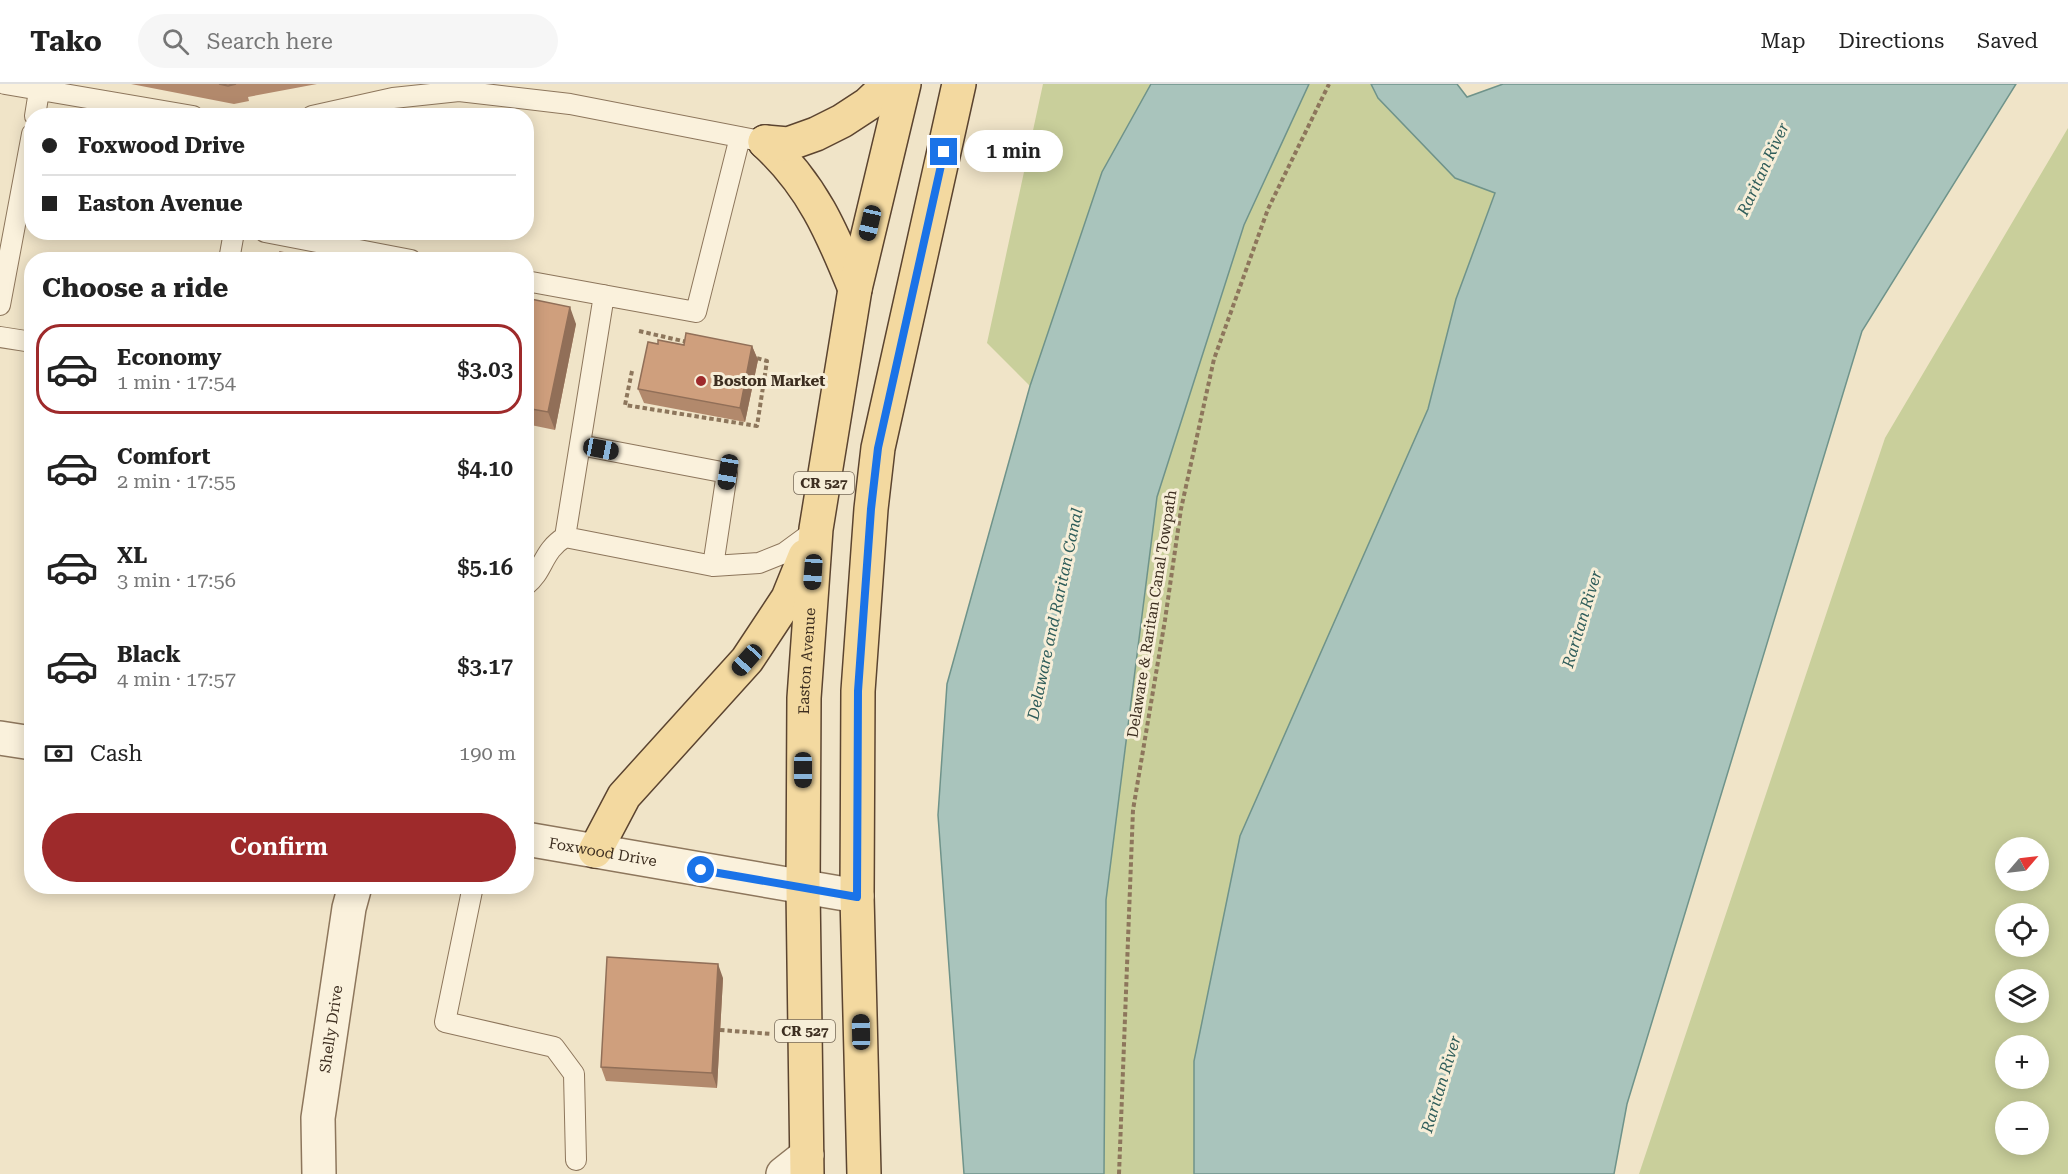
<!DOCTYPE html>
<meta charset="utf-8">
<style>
body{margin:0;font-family:"Roboto Serif",serif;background:#f6f6f6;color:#222;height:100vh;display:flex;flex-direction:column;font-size:22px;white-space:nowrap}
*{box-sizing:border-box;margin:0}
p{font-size:20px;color:#767676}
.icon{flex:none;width:33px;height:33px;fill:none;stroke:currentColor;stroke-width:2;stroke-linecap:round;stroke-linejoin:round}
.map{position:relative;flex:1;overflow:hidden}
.side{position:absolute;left:24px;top:168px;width:510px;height:642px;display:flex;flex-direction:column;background:#fff;border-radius:24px;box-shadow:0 3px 15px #0003}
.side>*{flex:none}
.banner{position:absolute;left:24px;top:24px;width:510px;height:132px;border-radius:24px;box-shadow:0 3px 15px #0003;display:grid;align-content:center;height:132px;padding:0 18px;background:#fff}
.needle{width:39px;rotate:62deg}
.buttons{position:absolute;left:1995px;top:753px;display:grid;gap:12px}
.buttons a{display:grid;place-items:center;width:54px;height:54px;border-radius:50%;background:#fff;box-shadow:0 3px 15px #0003;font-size:30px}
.end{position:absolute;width:27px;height:27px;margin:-14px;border:8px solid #1a73e8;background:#fff;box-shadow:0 0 0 3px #fff}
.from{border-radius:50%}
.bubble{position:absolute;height:42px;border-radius:21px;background:#fff;box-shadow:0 3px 15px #0003;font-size:20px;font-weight:600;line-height:42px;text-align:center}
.car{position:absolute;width:18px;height:36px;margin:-18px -9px;border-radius:8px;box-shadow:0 0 4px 2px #0007;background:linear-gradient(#222 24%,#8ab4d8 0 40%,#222 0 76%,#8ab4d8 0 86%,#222 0)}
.banner b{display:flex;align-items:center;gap:21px;height:57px;font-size:22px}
.banner b+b{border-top:2px solid #e0e0e0}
.banner i{width:15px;height:15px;background:#222}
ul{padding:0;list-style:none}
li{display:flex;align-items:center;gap:18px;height:90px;margin:0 12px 9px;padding:0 6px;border:3px solid transparent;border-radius:24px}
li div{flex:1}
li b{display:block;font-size:22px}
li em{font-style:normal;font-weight:600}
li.active{border-color:#9e2a2b}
li>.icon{width:54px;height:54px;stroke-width:1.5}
h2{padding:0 18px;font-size:27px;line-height:72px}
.pay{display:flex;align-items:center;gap:15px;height:66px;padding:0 18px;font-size:22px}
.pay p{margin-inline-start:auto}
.cta{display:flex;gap:12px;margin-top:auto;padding:12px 18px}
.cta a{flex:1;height:69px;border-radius:36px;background:#9e2a2b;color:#fff;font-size:24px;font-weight:600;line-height:69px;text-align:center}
header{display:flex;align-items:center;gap:36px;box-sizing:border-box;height:84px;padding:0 30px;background:#fff;border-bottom:2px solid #e0e0e0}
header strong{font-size:28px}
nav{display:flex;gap:33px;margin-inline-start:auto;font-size:21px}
.search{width:420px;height:54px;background:#f6f6f6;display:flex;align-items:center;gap:15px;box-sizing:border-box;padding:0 21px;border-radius:33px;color:#767676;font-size:22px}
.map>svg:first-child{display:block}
.green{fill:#c9cf9b;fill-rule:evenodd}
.water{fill:#a9c4bc;stroke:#6f938a;stroke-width:1.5}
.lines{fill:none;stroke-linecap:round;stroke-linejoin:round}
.service-casing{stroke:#8d765c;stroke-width:22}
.minor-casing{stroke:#8d765c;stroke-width:36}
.primary-casing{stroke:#5b4430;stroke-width:36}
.path{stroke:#8d765c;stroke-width:4;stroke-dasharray:4.5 3;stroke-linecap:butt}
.service{stroke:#faf1dc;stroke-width:20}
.minor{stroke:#faf1dc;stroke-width:33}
.primary{stroke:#f3d9a0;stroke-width:33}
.wall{fill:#b2896c}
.shaded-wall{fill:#916f58}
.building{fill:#cf9f7d;stroke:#916f58;stroke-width:1.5}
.route{stroke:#1a73e8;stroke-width:8}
.poi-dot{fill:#9e2a2b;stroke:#f7eed8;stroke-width:2}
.labels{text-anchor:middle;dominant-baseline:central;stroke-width:6;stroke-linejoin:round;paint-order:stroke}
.shield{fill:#f7eed8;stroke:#756857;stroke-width:1.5}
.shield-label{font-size:14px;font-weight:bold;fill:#3d2e20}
.poi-label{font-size:15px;font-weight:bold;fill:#3d2e20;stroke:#f7eed8;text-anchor:start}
.street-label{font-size:15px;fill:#3d2e20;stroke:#f7eed8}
.water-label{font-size:16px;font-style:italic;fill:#2f5d5a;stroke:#f7eed8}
</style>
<header>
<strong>Tako</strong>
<div class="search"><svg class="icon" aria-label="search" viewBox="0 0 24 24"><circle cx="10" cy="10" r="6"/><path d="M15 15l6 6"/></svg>Search here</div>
<nav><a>Map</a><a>Directions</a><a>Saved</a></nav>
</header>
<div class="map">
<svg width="2068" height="1090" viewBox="0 0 2068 1090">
<rect width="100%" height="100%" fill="#f0e4c8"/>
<!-- green -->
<path class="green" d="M1043,0h108l-49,88 -72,214 -43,-43z
M1309,0h62l7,14 77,80 40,14 -39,107 -28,110 -234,652v113h-90l2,-274 51,-403 87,-272z
M2068,44v1046h-429l246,-736zM2006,764h32v32h-32zM2006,830h32v32h-32zM2006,896h32v32h-32zM2006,962h32v32h-32zM2006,1028h32v32h-32z"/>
<!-- water -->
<path class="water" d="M1151,0h158l-65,141 -87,272 -51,403 -2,274h-140l-26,-359 9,-131 83,-298 72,-214z
M1371,0h86l10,13 36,-13h513l-154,247 -235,773 -13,70h-420v-113l46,-225 188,-427 28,-110 39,-106 -40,-15 -77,-80z"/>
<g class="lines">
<defs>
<path id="service" d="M5,0l188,32
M35,32l4,-25
M312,32l81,-18 66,-7 111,13 195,38
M265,148l146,28
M229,176l5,-28
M526,197l170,31 44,-175
M0,221l32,-171
M0,253l32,5
M580,361l147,28 -14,93
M565,453l39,-242
M526,501c18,-14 16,-34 39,-48l148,29 46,-3 25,-10 30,-22
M473,802l-28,136 109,25 20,27 2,86"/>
<g id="minor">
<path d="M0,654l32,5"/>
<path id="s1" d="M526,755l331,57"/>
<path id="s2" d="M319,1090l-1,-56 31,-210 6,-22"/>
<path d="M783,1090l24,-19"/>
</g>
<g id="primary">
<path d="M765,58c47,43 67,90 90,147"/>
<path d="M765,58l23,2 28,-10 26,-13 26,-17 21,-20"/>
<path d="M595,767l29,-55 123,-136 41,-62 17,-42"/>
<path id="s3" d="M807,1090l-4,-285 1,-191 12,-169 39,-240 49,-205"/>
<path d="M864,1090l-7,-278 1,-205 13,-182 7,-61 81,-364"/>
</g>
</defs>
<!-- service casing -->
<use href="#service" class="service-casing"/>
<!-- minor casing -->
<use href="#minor" class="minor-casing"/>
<!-- primary casing -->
<use href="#primary" class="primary-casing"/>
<!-- path -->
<path class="path" d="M639,247l48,11
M632,287l-7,34 132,21 10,-65 -14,-4
M720,946l52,4
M1119,1090l14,-364 32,-190 16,-111 33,-150 54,-150 61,-125"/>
<!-- service -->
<use href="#service" class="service"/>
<!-- minor -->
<use href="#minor" class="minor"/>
<!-- primary -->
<use href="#primary" class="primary"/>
</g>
<!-- wall -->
<path class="wall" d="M131,0h186l-69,13 1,4 -15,3z
M526,214l50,26 -21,106 -29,-6z
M658,260l26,1 68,1 6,14 -13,62 -101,-19 -6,-14z
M723,894l-6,110 -111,-7 -5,-14z"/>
<!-- shaded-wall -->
<path class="shaded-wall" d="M570,223l6,17 -21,106 -7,-18z
M752,262l6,14 -13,62 -5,-14z
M718,880l5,14 -6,110 -5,-15z"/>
<!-- building -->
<path class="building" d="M219,0h17l-8,2z
M280,168l41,8h-42z
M526,214l44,9 -22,105 -22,-4z
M686,249l66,13 -12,62 -102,-19 10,-47 10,2v-4l26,5z
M607,873l111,7 -6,109 -111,-6z"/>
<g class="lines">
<!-- route -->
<path class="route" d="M701,786l156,27 1,-206 13,-182 7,-61 66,-296"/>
</g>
<!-- markers -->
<circle class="poi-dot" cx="701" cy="297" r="6"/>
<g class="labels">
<!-- shield labels -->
<g class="shield">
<rect x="794" y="388" width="60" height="22" rx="4.5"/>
<rect x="775" y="936" width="60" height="22" rx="4.5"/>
</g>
<g class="shield-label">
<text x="824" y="399">CR 527</text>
<text x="805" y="947">CR 527</text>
</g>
<!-- poi labels -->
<g class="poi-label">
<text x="713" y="297">Boston Market</text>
</g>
<!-- street labels -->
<g class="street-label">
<text transform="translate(1152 530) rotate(-81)">Delaware &amp; Raritan Canal Towpath</text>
<text stroke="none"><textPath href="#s3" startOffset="513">Easton Avenue</textPath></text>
<text stroke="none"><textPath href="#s1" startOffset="78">Foxwood Drive</textPath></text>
<text stroke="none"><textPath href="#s2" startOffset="146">Shelly Drive</textPath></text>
</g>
<!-- water labels -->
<g class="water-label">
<text transform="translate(1763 85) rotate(-65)">Raritan River</text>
<text transform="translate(1055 530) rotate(-78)">Delaware and Raritan Canal</text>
<text transform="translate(1582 535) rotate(-73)">Raritan River</text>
<text transform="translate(1441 1000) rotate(-73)">Raritan River</text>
</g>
</g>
</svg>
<div class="buttons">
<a><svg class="needle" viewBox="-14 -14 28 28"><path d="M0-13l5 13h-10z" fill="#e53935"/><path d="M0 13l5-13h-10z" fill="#767676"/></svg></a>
<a><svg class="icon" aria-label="locate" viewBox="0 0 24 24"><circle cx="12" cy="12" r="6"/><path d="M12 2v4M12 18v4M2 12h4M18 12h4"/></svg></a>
<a><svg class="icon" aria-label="layers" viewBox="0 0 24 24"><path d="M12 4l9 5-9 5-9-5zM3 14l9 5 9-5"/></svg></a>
<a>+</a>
<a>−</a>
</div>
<i class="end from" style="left:701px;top:786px"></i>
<i class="end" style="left:944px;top:68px"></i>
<div class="bubble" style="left:964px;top:46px;width:99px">1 min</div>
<i class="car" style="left:870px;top:139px;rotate:193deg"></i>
<i class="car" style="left:601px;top:365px;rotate:101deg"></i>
<i class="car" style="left:728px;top:388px;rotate:189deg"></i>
<i class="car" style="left:813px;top:488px;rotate:184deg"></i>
<i class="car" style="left:747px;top:576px;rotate:222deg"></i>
<i class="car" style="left:803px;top:686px;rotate:180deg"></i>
<i class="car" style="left:861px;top:948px;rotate:359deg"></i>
<div class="banner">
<b><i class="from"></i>Foxwood Drive</b>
<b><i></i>Easton Avenue</b>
</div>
<section class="side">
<h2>Choose a ride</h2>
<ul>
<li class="active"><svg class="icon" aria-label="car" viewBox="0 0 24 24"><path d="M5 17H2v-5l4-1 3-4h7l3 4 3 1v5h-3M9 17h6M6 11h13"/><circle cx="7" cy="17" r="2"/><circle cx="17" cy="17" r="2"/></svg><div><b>Economy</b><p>1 min · 17:54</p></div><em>$3.03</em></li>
<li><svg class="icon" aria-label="car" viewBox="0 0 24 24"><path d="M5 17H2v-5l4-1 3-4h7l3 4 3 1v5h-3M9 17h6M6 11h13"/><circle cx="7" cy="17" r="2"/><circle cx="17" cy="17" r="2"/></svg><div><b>Comfort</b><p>2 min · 17:55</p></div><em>$4.10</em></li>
<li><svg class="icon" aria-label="car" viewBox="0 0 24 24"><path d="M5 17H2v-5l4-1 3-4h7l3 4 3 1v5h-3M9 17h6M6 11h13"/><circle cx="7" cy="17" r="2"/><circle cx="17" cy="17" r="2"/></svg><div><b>XL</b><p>3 min · 17:56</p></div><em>$5.16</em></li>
<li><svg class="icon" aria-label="car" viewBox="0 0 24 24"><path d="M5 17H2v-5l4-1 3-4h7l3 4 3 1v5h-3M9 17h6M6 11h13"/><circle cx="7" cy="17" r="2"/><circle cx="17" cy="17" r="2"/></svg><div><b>Black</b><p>4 min · 17:57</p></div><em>$3.17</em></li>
</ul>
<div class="pay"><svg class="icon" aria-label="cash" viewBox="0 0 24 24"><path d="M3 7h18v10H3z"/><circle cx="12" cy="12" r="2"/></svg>Cash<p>190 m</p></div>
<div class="cta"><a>Confirm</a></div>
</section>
</div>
